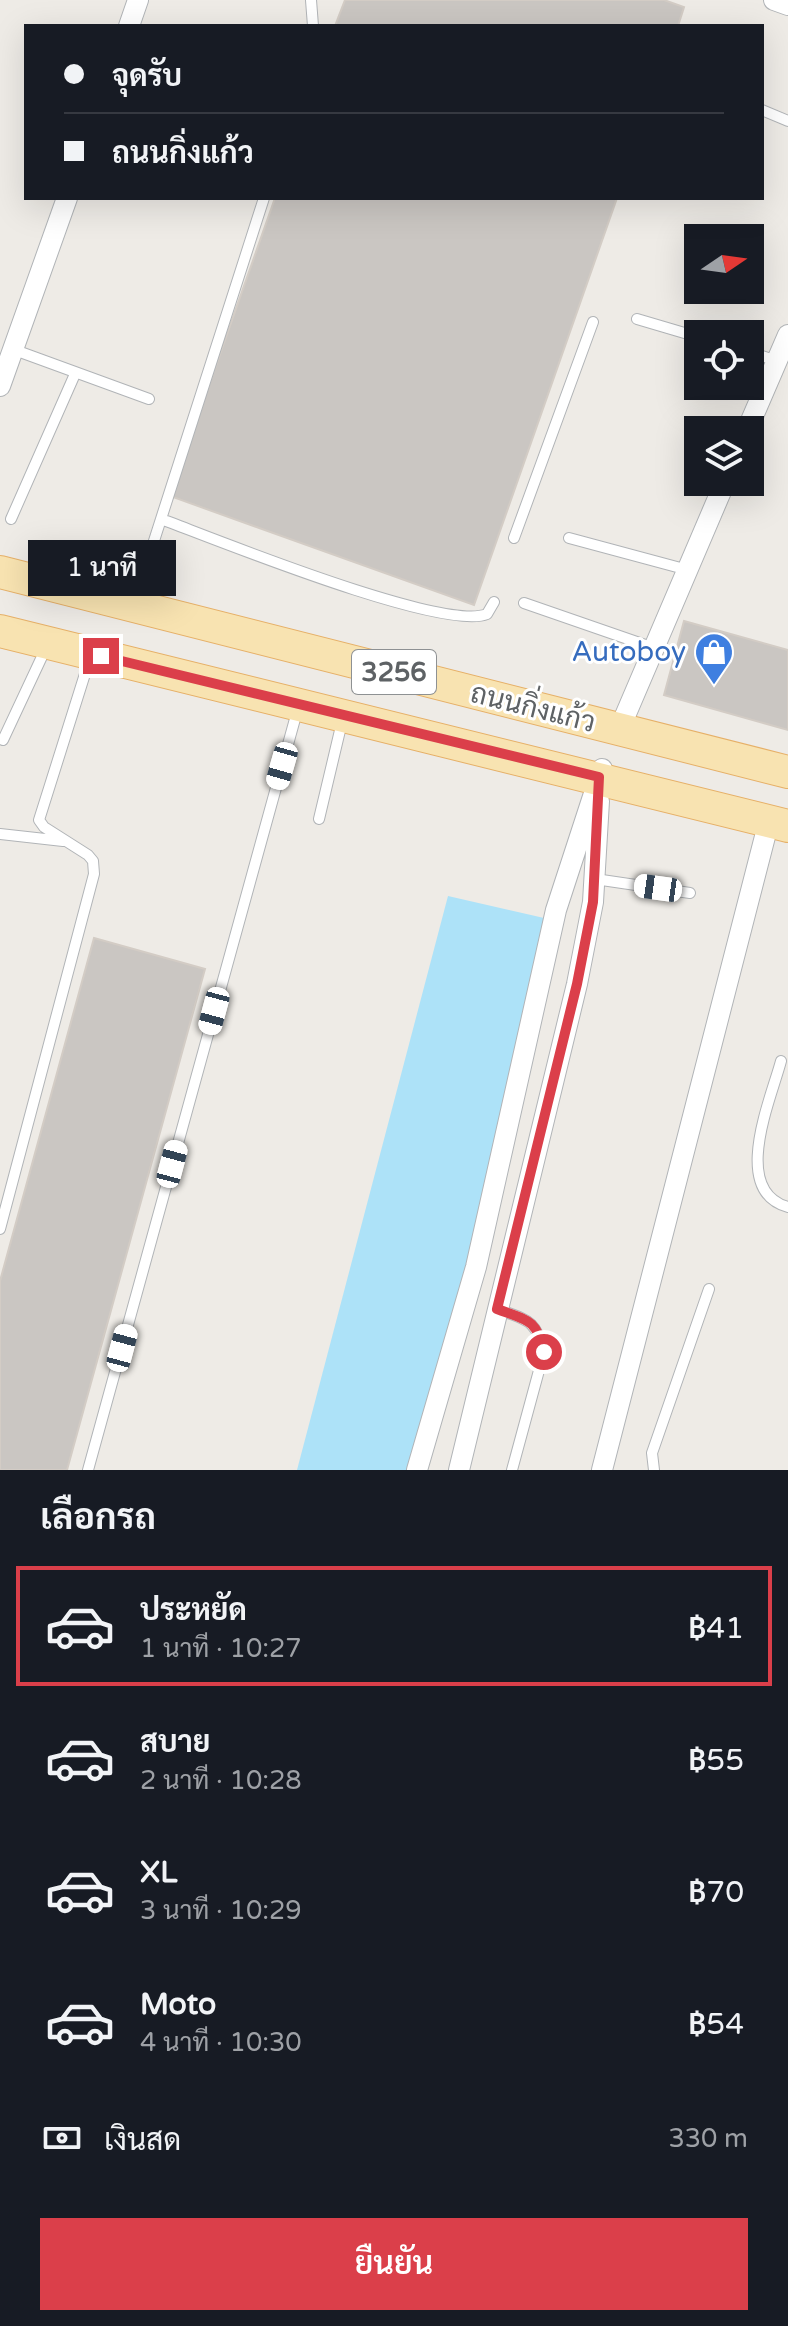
<!DOCTYPE html>
<html lang="th">
<meta charset="utf-8">
<style>
body{margin:0;font-family:"Varela Round",Sarabun,sans-serif;background:#20242c;color:#f1f3f6;height:100vh;display:flex;flex-direction:column;font-size:30px;white-space:nowrap}
*{box-sizing:border-box;margin:0}
p{font-size:26px;color:#9ea1a6}
.icon{flex:none;width:44px;height:44px;fill:none;stroke:currentColor;stroke-width:2;stroke-linecap:round;stroke-linejoin:round}
.map{position:relative;height:1470px;overflow:hidden}
.details{display:flex;flex-direction:column;background:#171b24;flex:1}
.details>*{flex:none}
.top-card{position:absolute;left:24px;top:24px;width:740px;height:176px;border-radius:0px;box-shadow:0 8px 32px #0002;display:grid;align-content:center;height:176px;padding:0 40px;background:#171b24}
.needle{width:52px;rotate:77deg}
.controls{position:absolute;left:684px;top:224px;display:grid;gap:16px}
.controls a{display:grid;place-items:center;width:80px;height:80px;border-radius:0px;background:#171b24;box-shadow:0 8px 32px #0002;font-size:40px}
.end{position:absolute;width:36px;height:36px;margin:-18px;border:10px solid #db3f4a;background:#fff;box-shadow:0 0 0 4px #fff}
.from{border-radius:50%}
.bubble{position:absolute;height:56px;border-radius:0px;background:#171b24;box-shadow:0 8px 32px #0002;font-size:26px;font-weight:600;line-height:56px;text-align:center}
.car{position:absolute;width:24px;height:48px;margin:-24px -12px;border-radius:10px;box-shadow:0 0 6px 2px #0007;background:linear-gradient(#fff 24%,#345 0 40%,#fff 0 76%,#345 0 86%,#fff 0)}
.top-card b{display:flex;align-items:center;gap:28px;height:76px;font-size:30px}
.top-card b+b{border-top:2px solid #363941}
.top-card i{width:20px;height:20px;background:#f1f3f6}
ul{padding:0;list-style:none}
li{display:flex;align-items:center;gap:24px;height:120px;margin:0 16px 12px;padding:0 24px;border:4px solid transparent;border-radius:0px}
li div{flex:1}
li b{display:block;font-size:30px}
li em{font-style:normal;font-weight:600}
li.active{border-color:#db3f4a}
li>.icon{width:72px;height:72px;stroke-width:1.5}
h2{padding:0 40px;font-size:36px;line-height:96px}
.pay{display:flex;align-items:center;gap:20px;height:88px;padding:0 40px;font-size:30px}
.pay p{margin-inline-start:auto}
.action{display:flex;gap:16px;margin-top:auto;padding:16px 40px}
.action a{flex:1;height:92px;border-radius:0px;background:#db3f4a;color:#fff;font-size:32px;font-weight:600;line-height:92px;text-align:center}
.map>svg:first-child{display:block}
.water{fill:#ade2f8}
.building{fill:#cac6c2;stroke:#d3ccc5;stroke-width:2}
.lines{fill:none;stroke-linecap:round;stroke-linejoin:round}
.lane-casing{stroke:#b1b4b7;stroke-width:12}
.street-casing{stroke:#b1b4b7;stroke-width:22}
.primary-casing{stroke:#e6b068;stroke-width:34}
.lane{stroke:#fff;stroke-width:10}
.street{stroke:#fff;stroke-width:20}
.primary{stroke:#f8e3b1;stroke-width:32}
.route{stroke:#db3f4a;stroke-width:10}
.labels{text-anchor:middle;dominant-baseline:central;stroke-width:6;stroke-linejoin:round;paint-order:stroke}
.shield{fill:#fff;stroke:#8e9193;stroke-width:2}
.shield-label{font-size:26px;font-weight:bold;fill:#5e6265}
.shop-label{font-size:28px;fill:#366cbe;stroke:#fff;text-anchor:end}
.street-label{font-size:28px;fill:#5e6265;stroke:#fff}
</style>
<div class="map">
<svg width="788" height="1470" viewBox="0 0 788 1470">
<rect width="100%" height="100%" fill="#eeebe6"/>
<!-- water -->
<path class="water" d="M448,896l96,22 -119,552h-128z"/>
<!-- building -->
<path class="building" d="M345,0h319l20,7 -6,19h-343z
M275,198h342l-143,407 -304,-109z
M684,621l104,29v80l-124,-35z
M94,938l111,31 -138,501h-67v-189z"/>
<g class="lines">
<defs>
<path id="lane" d="M311,0l2,26
M762,110l26,11
M637,319l61,18
M12,349l137,50
M750,352l27,9
M11,519l64,-145
M161,519c54,20 282,113 326,95l7,-12
M514,538l79,-216
M569,538l119,32
M135,600l129,-402
M524,603l130,45
M3,740l43,-92
M319,819l23,-97
M0,834l63,7
M595,879l95,14
M781,1061c-10,38 -51,130 7,146
M0,1229l94,-355 -1,-13 -5,-6 -44,-28 -5,-7 51,-162
M497,1309c30,11 39,10 47,43l-32,118
M88,1470l210,-762
M654,1470l-2,-17 57,-164"/>
<path id="street" d="M774,0l14,5
M129,26l9,-26
M0,386l67,-188
M747,430l41,-95
M619,730l106,-248
M417,1470l59,-203 80,-357 46,-141
M459,1470l118,-486 16,-82 6,-101
M602,1470l167,-649"/>
<path id="primary" d="M0,572l788,200
M0,631l788,195"/>
</defs>
<!-- lane casing -->
<use href="#lane" class="lane-casing"/>
<!-- street casing -->
<use href="#street" class="street-casing"/>
<!-- primary casing -->
<use href="#primary" class="primary-casing"/>
<!-- lane -->
<use href="#lane" class="lane"/>
<!-- street -->
<use href="#street" class="street"/>
<!-- primary -->
<use href="#primary" class="primary"/>
</g>
<g class="lines">
<!-- route -->
<path class="route" d="M101,656l498,121 -6,125 -16,82 -80,325c30,11 40,10 47,43"/>
</g>
<!-- icons -->
<defs>
<symbol id="shop-pin" viewBox="-11 -11 22 30"><path d="M0 17L-7.5 6A9.5 9.5 0 1 1 7.5 6Z" fill="#3f7fe0" stroke="#fff"/><path d="M-5-2.5h2.3a2.7 3.5 0 0 1 5.4 0H5L5.5 6h-11ZM-1.5-2.5h3a1.5 2.3 0 0 0-3 0Z" fill="#fff"/></symbol>
</defs>
<g fill-rule="evenodd">
<use href="#shop-pin" x="692" y="630" width="44" height="60"/>
</g>
<g class="labels">
<!-- shield labels -->
<rect class="shield" x="352" y="650" width="84" height="44" rx="6"/>
<g class="shield-label">
<text x="394" y="672">3256</text>
</g>
<!-- shop labels -->
<g class="shop-label">
<text x="686" y="652">Autoboy</text>
</g>
<!-- street labels -->
<g class="street-label">
<text transform="translate(533 708) rotate(14)">ถนนกิ่งแก้ว</text>
</g>
</g>
</svg>
<div class="controls">
<a><svg class="needle" viewBox="-14 -14 28 28"><path d="M0-13l5 13h-10z" fill="#e53935"/><path d="M0 13l5-13h-10z" fill="#9ea1a6"/></svg></a>
<a><svg class="icon" aria-label="locate" viewBox="0 0 24 24"><circle cx="12" cy="12" r="6"/><path d="M12 2v4M12 18v4M2 12h4M18 12h4"/></svg></a>
<a><svg class="icon" aria-label="layers" viewBox="0 0 24 24"><path d="M12 4l9 5-9 5-9-5zM3 14l9 5 9-5"/></svg></a>
</div>
<i class="end from" style="left:544px;top:1352px"></i>
<i class="end" style="left:101px;top:656px"></i>
<div class="bubble" style="left:28px;top:540px;width:148px">1 นาที</div>
<i class="car" style="left:282px;top:766px;rotate:196deg"></i>
<i class="car" style="left:658px;top:888px;rotate:278deg"></i>
<i class="car" style="left:214px;top:1011px;rotate:195deg"></i>
<i class="car" style="left:172px;top:1164px;rotate:15deg"></i>
<i class="car" style="left:122px;top:1348px;rotate:15deg"></i>
<div class="top-card">
<b><i class="from"></i>จุดรับ</b>
<b><i></i>ถนนกิ่งแก้ว</b>
</div>
</div>
<section class="details">
<h2>เลือกรถ</h2>
<ul>
<li class="active"><svg class="icon" aria-label="car" viewBox="0 0 24 24"><path d="M5 17H2v-5l4-1 3-4h7l3 4 3 1v5h-3M9 17h6M6 11h13"/><circle cx="7" cy="17" r="2"/><circle cx="17" cy="17" r="2"/></svg><div><b>ประหยัด</b><p>1 นาที · 10:27</p></div><em>฿41</em></li>
<li><svg class="icon" aria-label="car" viewBox="0 0 24 24"><path d="M5 17H2v-5l4-1 3-4h7l3 4 3 1v5h-3M9 17h6M6 11h13"/><circle cx="7" cy="17" r="2"/><circle cx="17" cy="17" r="2"/></svg><div><b>สบาย</b><p>2 นาที · 10:28</p></div><em>฿55</em></li>
<li><svg class="icon" aria-label="car" viewBox="0 0 24 24"><path d="M5 17H2v-5l4-1 3-4h7l3 4 3 1v5h-3M9 17h6M6 11h13"/><circle cx="7" cy="17" r="2"/><circle cx="17" cy="17" r="2"/></svg><div><b>XL</b><p>3 นาที · 10:29</p></div><em>฿70</em></li>
<li><svg class="icon" aria-label="car" viewBox="0 0 24 24"><path d="M5 17H2v-5l4-1 3-4h7l3 4 3 1v5h-3M9 17h6M6 11h13"/><circle cx="7" cy="17" r="2"/><circle cx="17" cy="17" r="2"/></svg><div><b>Moto</b><p>4 นาที · 10:30</p></div><em>฿54</em></li>
</ul>
<div class="pay"><svg class="icon" aria-label="cash" viewBox="0 0 24 24"><path d="M3 7h18v10H3z"/><circle cx="12" cy="12" r="2"/></svg>เงินสด<p>330 m</p></div>
<div class="action"><a>ยืนยัน</a></div>
</section>
